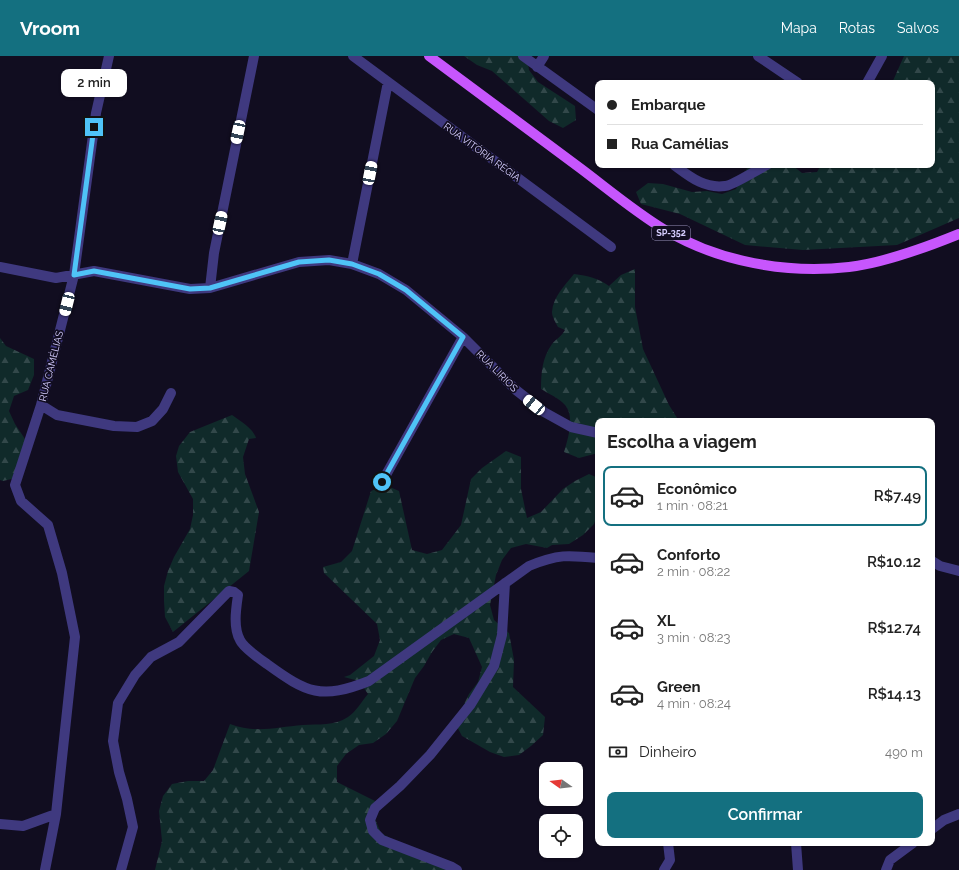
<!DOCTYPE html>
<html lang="pt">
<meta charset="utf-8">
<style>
body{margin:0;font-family:Raleway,sans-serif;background:#f6f6f6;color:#222;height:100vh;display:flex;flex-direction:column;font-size:15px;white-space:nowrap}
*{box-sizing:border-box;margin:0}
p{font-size:13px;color:#767676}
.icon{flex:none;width:22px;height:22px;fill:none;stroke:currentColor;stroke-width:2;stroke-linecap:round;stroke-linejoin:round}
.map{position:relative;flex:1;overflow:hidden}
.panel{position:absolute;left:595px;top:362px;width:340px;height:428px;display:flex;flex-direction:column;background:#fff;border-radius:8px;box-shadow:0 1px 3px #0004}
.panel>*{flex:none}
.guide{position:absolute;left:595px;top:24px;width:340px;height:88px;border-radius:8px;box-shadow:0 1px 3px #0004;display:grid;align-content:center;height:88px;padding:0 12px;background:#fff}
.needle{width:26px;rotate:284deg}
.buttons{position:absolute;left:539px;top:706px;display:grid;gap:8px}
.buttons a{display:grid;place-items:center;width:44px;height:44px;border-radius:8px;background:#fff;box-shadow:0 1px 3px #0004;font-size:20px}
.end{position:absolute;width:18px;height:18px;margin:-9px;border:5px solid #4fc3f7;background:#111;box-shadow:0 0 0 2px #111}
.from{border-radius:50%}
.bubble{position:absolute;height:28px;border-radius:8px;background:#fff;box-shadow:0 1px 3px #0004;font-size:13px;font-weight:600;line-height:28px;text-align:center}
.car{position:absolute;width:12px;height:24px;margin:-12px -6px;border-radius:5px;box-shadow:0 0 3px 1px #0007;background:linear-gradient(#fff 24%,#345 0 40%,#fff 0 76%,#345 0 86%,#fff 0)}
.guide b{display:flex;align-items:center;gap:14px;height:38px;font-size:15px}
.guide b+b{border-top:1px solid #e0e0e0}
.guide i{width:10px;height:10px;background:#222}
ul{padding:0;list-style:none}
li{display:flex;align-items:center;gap:12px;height:60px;margin:0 8px 6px;padding:0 4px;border:2px solid transparent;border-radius:8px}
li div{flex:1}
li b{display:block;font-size:15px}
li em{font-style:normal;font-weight:600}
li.active{border-color:#147080}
li>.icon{width:36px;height:36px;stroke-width:1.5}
h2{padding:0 12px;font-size:18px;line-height:48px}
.pay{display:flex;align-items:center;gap:10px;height:44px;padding:0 12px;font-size:15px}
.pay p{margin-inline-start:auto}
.button{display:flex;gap:8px;margin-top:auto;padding:8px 12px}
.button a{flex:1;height:46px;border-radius:8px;background:#147080;color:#fff;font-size:16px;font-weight:600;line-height:46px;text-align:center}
header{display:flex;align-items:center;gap:24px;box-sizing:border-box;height:56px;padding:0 20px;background:#147080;color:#fff}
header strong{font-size:19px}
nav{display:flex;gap:22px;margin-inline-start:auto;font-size:14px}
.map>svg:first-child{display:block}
.forest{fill:url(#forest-firs)}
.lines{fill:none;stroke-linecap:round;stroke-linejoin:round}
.minor{stroke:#3f397f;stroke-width:10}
.primary{stroke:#c756fd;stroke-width:10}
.route{stroke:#4fc3f7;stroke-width:5}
.labels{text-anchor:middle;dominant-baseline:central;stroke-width:3.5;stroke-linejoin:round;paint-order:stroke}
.shield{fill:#110d20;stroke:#9a93bb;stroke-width:1}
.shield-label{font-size:9px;font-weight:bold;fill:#d5cdfe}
.street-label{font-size:10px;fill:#d5cdfe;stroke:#110d20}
</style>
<header>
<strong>Vroom</strong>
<nav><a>Mapa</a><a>Rotas</a><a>Salvos</a></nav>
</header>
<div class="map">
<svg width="959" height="814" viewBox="0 0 959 814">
<defs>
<pattern id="forest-firs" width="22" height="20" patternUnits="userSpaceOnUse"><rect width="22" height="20" fill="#102a2a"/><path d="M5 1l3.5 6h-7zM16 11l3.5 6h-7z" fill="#32484a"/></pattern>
</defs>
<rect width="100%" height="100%" fill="#110d20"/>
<!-- forest -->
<path class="forest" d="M464,0h63l2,14 9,12 37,24 1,14 -13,8 -14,-7 -57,-50 -15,-6z
M904,0h55v162l-62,27 -94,5 -58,-5 -65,-31 -39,-10 -5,-12 12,-9 15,1 29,8 15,-1 15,3 14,-5 6,-14 8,-10h42l10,8 15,-1 4,-7h111v-82h-40z
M635,213v38l8,42 26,56 10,16h-81v32l-19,5 -15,-6c4,-13 11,-36 1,-47 -6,-7 -16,-11 -24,-16 0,-16 1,-31 11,-45 4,-5 10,-8 13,-14l-7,-3c-2,-4 -6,-10 -6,-15 1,-15 13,-27 22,-38 14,2 24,4 35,12l12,-11z
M0,282l6,8 28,13v16l-6,15 -14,6 -5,15 6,13 10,15 -5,38 -17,4 -3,-1z
M232,359c8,6 21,13 24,23l-7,1 -6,18 2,17 14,38 -10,59 -76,61 -8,-15 -1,-16v-15l4,-15 6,-14 16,-28 3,-14v-16l-15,-27 -2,-16 3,-10 11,-14z
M506,395l15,6v32l6,29 14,-6 22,-23 12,-8 14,-7 9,4v35l-4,11 -11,11 -14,9 -17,1 -5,3 -21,-4 -15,4 -9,12 -6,15 -6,30 4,15 15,13 5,27 -1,27 32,30 -2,18 -12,11 -12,9 -15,2 -14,-5 -28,-16 -7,-13 14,-29 9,-12 4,-15 -13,-29 -15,-4 -13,6 -9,12 -8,14 -9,12 -18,43 -11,13 -13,9 -14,2 -13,9 -9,12v16l38,19 -3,11 9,21 66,37h-292l7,-29 -3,-30 4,-15 9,-12 16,-3h16l9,-11 17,-46c26,10 47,3 73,1 16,-1 31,1 45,-8 8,-5 14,-16 20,-23l-9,-13 -15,-4 6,-2 24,-19 6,-16 -3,-16 -53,-51 -1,-6 18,-5 11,-11 19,-60 14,-6 14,6 13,59 15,4 15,-4 19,-25 10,-46 11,-11z"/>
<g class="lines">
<!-- minor -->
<path class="minor" d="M353,0l258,191
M523,0l75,54
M758,0l40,27
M537,11l7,-11
M867,27l15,-27
M674,109c15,11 30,24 51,21 7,0 33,-17 42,-21
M352,208l36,-182
M0,211l56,11 38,-7 96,18 20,-1 89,-26 30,-2 23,4 27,10 27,16 57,47 53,53 28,22 27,15 27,6
M210,232l4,-35 40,-197
M41,349l16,10 57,11 23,1 15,-6 11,-12 8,-16
M382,426l81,-145
M932,505l8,5 19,5
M0,768l23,2 33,-12
M932,773l12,-9 15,-6
M796,787l2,27
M45,814l11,-56 19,-177 -13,-64 -14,-48 -27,-24 -6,-16 26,-80 33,-130 22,-162 13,-57
M121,814l12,-43 -6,-28 -8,-27 -6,-31 5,-38 17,-28 16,-18 28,-15 50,-51 5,1 4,3c-2,14 -5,32 2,45 3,7 21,20 27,24 40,29 54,36 102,17l160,-115c29,-12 39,-11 69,-8
M457,814l-5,-3 -70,-27 -9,-9 -3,-11 5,-12 25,-22 30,-31 41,-51 23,-38 8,-31 3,-52
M664,814l6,-10 -2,-17
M886,814l4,-10 23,-17"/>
<!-- primary -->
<path class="primary" d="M429,0c50,37 101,75 151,112 28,21 55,44 85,62 54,32 122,44 184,37 34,-4 78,-20 110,-33"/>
</g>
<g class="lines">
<!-- route -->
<path class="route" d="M94,71l-20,148 20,-4 96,18 20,-1 89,-26 30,-2 23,4 27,10 27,16 57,47 -81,145"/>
</g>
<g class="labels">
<!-- shield labels -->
<rect class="shield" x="652" y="170" width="38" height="14" rx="3"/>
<g class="shield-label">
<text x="671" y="177">SP-352</text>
</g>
<!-- street labels -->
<g class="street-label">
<text transform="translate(482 96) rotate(36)">RUA VITÓRIA RÉGIA</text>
<text transform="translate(51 310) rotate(-76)">RUA CAMÉLIAS</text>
<text transform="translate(497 315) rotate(45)">RUA LIRIOS</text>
</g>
</g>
</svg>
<div class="buttons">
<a><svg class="needle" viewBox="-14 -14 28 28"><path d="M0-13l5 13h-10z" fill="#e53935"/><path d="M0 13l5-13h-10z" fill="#767676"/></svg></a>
<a><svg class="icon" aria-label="locate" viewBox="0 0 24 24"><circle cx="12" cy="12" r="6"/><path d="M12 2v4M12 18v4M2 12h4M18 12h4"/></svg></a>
</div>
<i class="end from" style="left:382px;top:426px"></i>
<i class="end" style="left:94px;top:71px"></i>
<div class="bubble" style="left:61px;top:13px;width:66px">2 min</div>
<i class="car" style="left:238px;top:76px;rotate:192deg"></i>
<i class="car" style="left:370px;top:117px;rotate:11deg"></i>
<i class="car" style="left:220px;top:167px;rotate:12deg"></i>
<i class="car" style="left:67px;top:248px;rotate:194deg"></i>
<i class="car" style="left:534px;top:349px;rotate:309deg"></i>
<div class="guide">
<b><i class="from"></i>Embarque</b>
<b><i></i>Rua Camélias</b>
</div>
<section class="panel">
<h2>Escolha a viagem</h2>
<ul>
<li class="active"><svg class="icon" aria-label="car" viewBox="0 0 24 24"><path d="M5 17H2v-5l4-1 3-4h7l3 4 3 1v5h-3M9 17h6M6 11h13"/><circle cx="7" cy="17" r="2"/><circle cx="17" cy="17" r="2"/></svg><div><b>Econômico</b><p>1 min · 08:21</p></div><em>R$7.49</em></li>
<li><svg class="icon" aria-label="car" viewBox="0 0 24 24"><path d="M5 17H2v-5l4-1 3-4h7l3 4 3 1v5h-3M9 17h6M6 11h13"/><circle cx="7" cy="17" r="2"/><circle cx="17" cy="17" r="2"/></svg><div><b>Conforto</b><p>2 min · 08:22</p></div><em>R$10.12</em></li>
<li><svg class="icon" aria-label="car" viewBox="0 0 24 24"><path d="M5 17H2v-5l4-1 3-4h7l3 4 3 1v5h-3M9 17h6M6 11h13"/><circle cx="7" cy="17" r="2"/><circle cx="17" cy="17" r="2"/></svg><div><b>XL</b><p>3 min · 08:23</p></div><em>R$12.74</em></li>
<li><svg class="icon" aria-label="car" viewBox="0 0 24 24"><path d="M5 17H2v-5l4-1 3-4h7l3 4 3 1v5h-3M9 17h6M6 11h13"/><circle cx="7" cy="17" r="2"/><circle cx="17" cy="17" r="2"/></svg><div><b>Green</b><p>4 min · 08:24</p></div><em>R$14.13</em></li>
</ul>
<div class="pay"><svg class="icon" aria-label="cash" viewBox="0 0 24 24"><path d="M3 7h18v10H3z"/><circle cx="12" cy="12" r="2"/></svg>Dinheiro<p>490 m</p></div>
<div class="button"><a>Confirmar</a></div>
</section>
</div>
